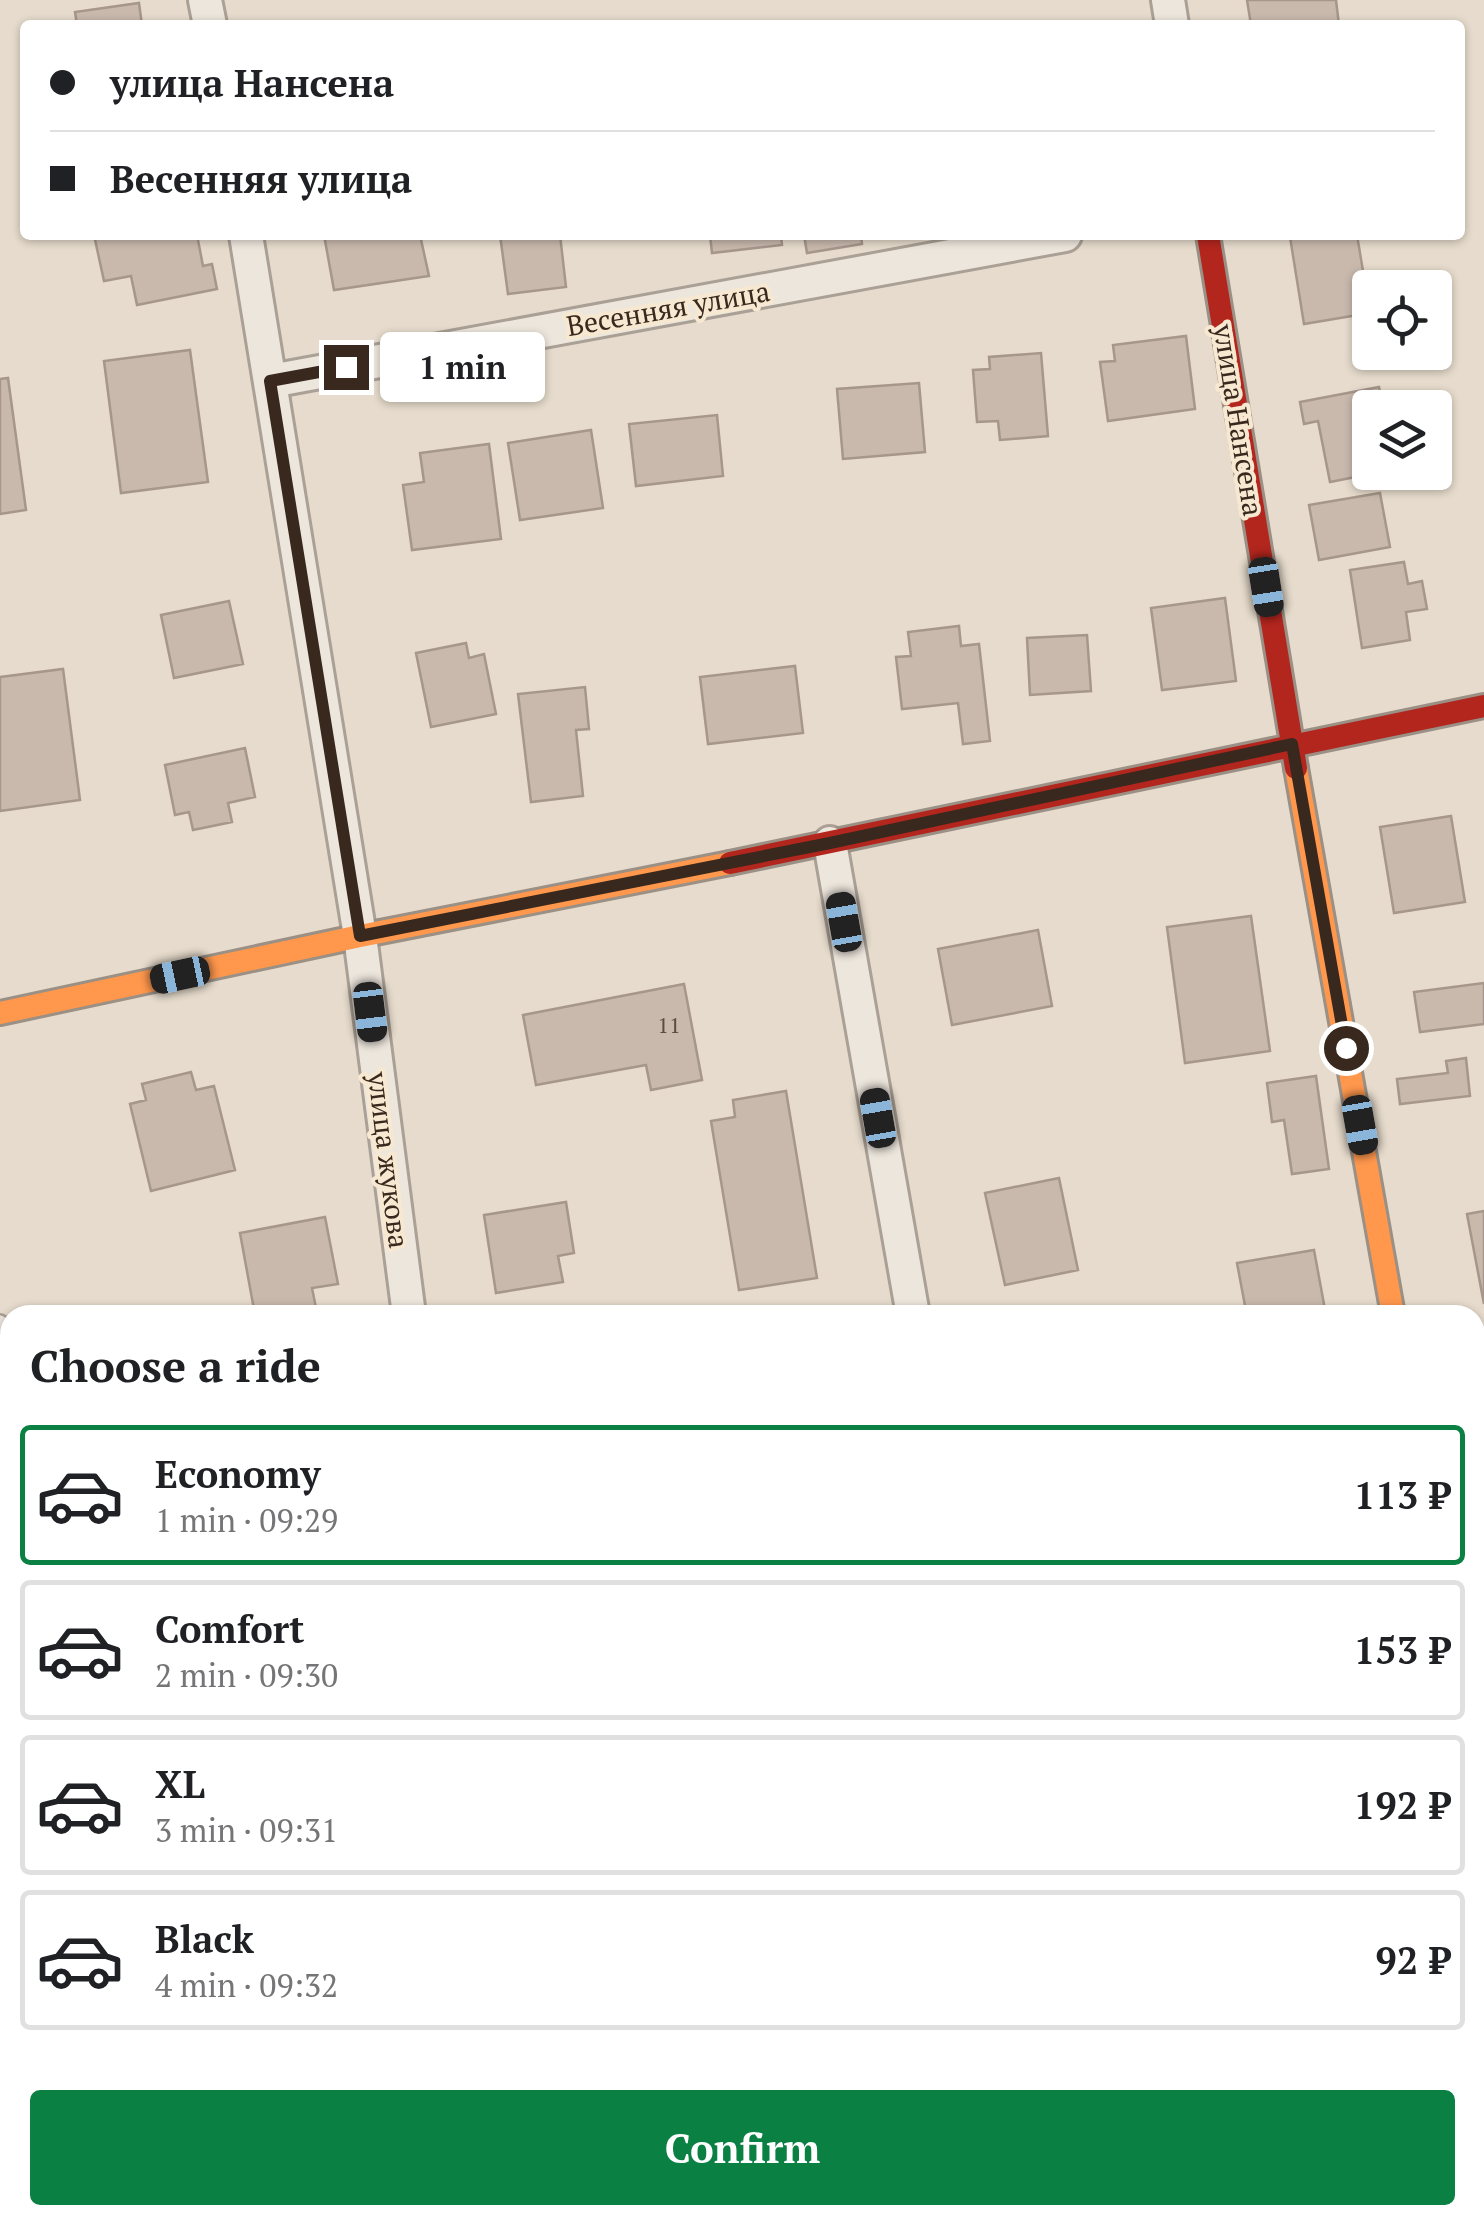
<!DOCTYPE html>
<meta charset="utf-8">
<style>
body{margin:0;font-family:"PT Serif",serif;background:#f6f6f6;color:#202124;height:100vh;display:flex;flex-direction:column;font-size:38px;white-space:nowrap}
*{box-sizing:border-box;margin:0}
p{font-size:32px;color:#757577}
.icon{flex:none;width:55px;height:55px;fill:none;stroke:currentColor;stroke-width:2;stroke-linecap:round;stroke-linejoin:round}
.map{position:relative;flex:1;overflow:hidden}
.sheet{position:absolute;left:0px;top:1305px;width:1485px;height:920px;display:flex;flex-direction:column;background:#fff;border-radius:30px 30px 0 0;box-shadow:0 2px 8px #0004}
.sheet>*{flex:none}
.guide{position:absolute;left:20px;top:20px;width:1445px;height:220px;border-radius:10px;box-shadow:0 2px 8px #0004;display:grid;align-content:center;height:220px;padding:0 30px;background:#fff}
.buttons{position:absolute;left:1352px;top:270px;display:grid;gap:20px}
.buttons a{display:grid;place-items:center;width:100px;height:100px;border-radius:10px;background:#fff;box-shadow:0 2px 8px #0004;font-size:50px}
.end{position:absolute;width:45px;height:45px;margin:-22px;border:12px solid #39281d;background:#fff;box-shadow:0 0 0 5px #fff}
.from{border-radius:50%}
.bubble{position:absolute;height:70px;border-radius:10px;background:#fff;box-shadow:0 2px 8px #0004;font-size:32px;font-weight:700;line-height:70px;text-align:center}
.car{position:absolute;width:30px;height:60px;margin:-30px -15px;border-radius:12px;box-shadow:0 0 8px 2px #0007;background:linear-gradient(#222 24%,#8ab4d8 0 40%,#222 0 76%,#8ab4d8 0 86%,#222 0)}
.guide b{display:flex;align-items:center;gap:35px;height:95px;font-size:38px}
.guide b+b{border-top:2px solid #e0e0e0}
.guide i{width:25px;height:25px;background:#202124}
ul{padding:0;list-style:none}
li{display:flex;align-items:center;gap:30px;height:140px;margin:0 20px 15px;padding:0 10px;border:5px solid #e0e0e0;border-radius:10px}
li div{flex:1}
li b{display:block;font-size:38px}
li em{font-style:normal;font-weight:700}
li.current{border-color:#0b8043}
li>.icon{width:90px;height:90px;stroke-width:1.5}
h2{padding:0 30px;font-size:45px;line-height:120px}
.action{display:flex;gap:20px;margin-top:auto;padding:20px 30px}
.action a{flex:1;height:115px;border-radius:10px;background:#0b8043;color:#fff;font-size:40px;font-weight:700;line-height:115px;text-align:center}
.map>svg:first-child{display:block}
.building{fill:#c9b9ad;stroke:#a6968b;stroke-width:2.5}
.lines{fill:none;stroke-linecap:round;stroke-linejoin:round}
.lane-casing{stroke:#aaa095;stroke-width:20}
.street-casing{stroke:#aaa095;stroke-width:38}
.slow-casing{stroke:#9a9085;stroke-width:28}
.jam-casing{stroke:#9a9085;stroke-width:28}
.lane{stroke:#ede6dd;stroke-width:15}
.street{stroke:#ede6dd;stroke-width:32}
.slow{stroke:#ff974d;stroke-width:22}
.jam{stroke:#b3261e;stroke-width:22}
.route{stroke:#39281d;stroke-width:12}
.labels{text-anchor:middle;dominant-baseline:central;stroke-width:8;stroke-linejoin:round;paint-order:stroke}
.number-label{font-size:22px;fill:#5d4c41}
.street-label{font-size:28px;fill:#39281d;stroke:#f7e8d1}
</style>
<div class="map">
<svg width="1484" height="2225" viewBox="0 0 1484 2225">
<rect width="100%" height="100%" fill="#e6dbcc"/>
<!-- building -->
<path class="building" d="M1247,0h89l3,25h-88z
M139,3l3,22h-65l-2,-13z
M94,235h103l6,31 9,-2 5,25 -80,16 -6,-29 -27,5z
M324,235h96l9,41 -95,14z
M500,235h60l6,52 -58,7z
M710,235h71l1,10 -70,8z
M804,235h57l1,9 -55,9z
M1299,235h58l13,78 -66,11 -14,-87z
M1186,336l9,73 -87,12 -8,-59 15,-1 -2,-16z
M190,350l18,132 -87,11 -17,-132z
M1041,353l7,83 -48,4 -2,-19 -21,1 -4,-52 17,-1 -1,-12z
M8,378l18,132 -26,4v-135z
M919,383l6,69 -82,7 -6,-70z
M1379,387l4,21h-13v64h11l-51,10 -12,-61 -14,3 -4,-22z
M717,415l6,61 -87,10 -7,-62z
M591,430l12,78 -83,12 -12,-77z
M489,444l12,95 -89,11 -9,-65 21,-3 -4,-29z
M1380,493l10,54 -71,13 -10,-55z
M1404,562l4,22 14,-3 5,28 -21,3 4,28 -48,8 -12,-78z
M1225,598l11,83 -74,9 -11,-82z
M229,601l14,63 -69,14 -13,-63z
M959,626l2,20 18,-2 11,97 -27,3 -5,-41 -56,6 -6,-52 15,-1 -3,-24z
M1087,635l4,56 -61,4 -3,-57z
M466,643l3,15 15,-4 12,60 -65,13 -15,-74z
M795,666l8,67 -95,11 -8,-67z
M63,669l17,131 -80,11v-134z
M585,687l4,42 -13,1 7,66 -52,6 -13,-108z
M245,748l10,49 -27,6 4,19 -39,8 -4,-18 -14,3 -10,-50z
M1451,816l14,86 -71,11 -14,-86z
M1251,916l19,135 -85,12 -18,-136z
M1038,930l14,76 -100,19 -14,-76z
M1484,983v41l-64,8 -6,-40z
M684,984l18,96 -51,10 -5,-25 -110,20 -13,-70z
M1466,1058l4,38 -70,8 -3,-25 51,-6 -2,-12z
M191,1072l5,18 18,-4 21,84 -84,21 -21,-87 16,-4 -4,-16z
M1316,1076l13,93 -37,5 -8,-54 -12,2 -5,-39z
M786,1091l31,187 -78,12 -28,-169 24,-4 -2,-17z
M1059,1178l19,92 -73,15 -20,-92z
M566,1202l8,51 -16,3 5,26 -67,11 -12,-78z
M1484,1211v93l-17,-90z
M325,1217l13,67 -26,4 4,20 -36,7h-25l-15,-82z
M1314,1250l12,65h-96l16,-4 -9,-48z
M10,1896v79l-10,2v-79z
M10,2131v84h11l-21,3v-85z"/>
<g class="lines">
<defs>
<path id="lane" d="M0,1323l10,8
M1266,2215l12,10"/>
<path id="street" d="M205,0l5,25
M1168,0l4,25
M246,235l114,701 49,379
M271,381l794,-146
M830,843l83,472
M1475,1778l9,50
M1475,1947l9,-2
M590,2215l2,10"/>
<path id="slow" d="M1296,768l97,547
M0,1013l360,-77 370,-73"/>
<path id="jam" d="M1208,235l88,533
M730,863l754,-157"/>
</defs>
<!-- lane casing -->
<use href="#lane" class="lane-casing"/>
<!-- street casing -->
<use href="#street" class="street-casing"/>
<!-- slow casing -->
<use href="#slow" class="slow-casing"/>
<!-- jam casing -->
<use href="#jam" class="jam-casing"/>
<!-- lane -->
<use href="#lane" class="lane"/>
<!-- street -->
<use href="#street" class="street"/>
<!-- slow -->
<use href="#slow" class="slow"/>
<!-- jam -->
<use href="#jam" class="jam"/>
</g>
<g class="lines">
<!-- route -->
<path class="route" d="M346,367l-76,14 90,555 470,-93 462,-99 54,304"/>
</g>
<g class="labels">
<!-- number labels -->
<g class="number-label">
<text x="669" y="1024">11</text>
</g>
<!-- street labels -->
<g class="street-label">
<text transform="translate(668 308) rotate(-10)">Весенняя улица</text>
<text transform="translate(1239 420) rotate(81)">улица Нансена</text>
<text transform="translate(389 1160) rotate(83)">улица жукова</text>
</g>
</g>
</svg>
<div class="buttons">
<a><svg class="icon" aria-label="locate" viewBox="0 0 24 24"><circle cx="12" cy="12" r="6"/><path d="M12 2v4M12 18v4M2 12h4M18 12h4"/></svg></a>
<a><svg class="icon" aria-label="layers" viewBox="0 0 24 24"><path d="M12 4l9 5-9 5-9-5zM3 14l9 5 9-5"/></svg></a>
</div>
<i class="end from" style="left:1346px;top:1048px"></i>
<i class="end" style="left:346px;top:367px"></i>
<div class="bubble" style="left:380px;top:332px;width:165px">1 min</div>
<i class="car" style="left:1266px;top:587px;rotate:171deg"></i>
<i class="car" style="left:844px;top:922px;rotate:350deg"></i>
<i class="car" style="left:180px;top:975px;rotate:258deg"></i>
<i class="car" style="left:370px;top:1012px;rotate:173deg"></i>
<i class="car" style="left:878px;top:1118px;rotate:350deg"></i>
<i class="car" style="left:1360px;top:1125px;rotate:170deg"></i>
<div class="guide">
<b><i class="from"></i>улица Нансена</b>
<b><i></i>Весенняя улица</b>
</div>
<section class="sheet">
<h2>Choose a ride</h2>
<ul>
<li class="current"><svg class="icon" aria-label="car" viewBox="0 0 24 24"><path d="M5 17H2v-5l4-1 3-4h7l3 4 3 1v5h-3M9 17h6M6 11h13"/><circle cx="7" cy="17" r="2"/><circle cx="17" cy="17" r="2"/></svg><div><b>Economy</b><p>1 min · 09:29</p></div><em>113 ₽</em></li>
<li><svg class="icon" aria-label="car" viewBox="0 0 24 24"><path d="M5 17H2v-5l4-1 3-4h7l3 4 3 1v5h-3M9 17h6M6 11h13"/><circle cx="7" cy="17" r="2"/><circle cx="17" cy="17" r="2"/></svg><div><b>Comfort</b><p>2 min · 09:30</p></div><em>153 ₽</em></li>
<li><svg class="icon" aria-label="car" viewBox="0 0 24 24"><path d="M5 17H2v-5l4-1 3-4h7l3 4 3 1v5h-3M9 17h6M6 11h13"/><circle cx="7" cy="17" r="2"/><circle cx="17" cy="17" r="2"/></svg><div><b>XL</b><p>3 min · 09:31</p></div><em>192 ₽</em></li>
<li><svg class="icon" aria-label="car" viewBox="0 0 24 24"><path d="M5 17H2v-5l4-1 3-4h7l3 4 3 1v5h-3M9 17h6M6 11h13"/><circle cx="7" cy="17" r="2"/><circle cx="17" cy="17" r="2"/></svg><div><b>Black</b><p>4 min · 09:32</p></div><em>92 ₽</em></li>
</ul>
<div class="action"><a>Confirm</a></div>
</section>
</div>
